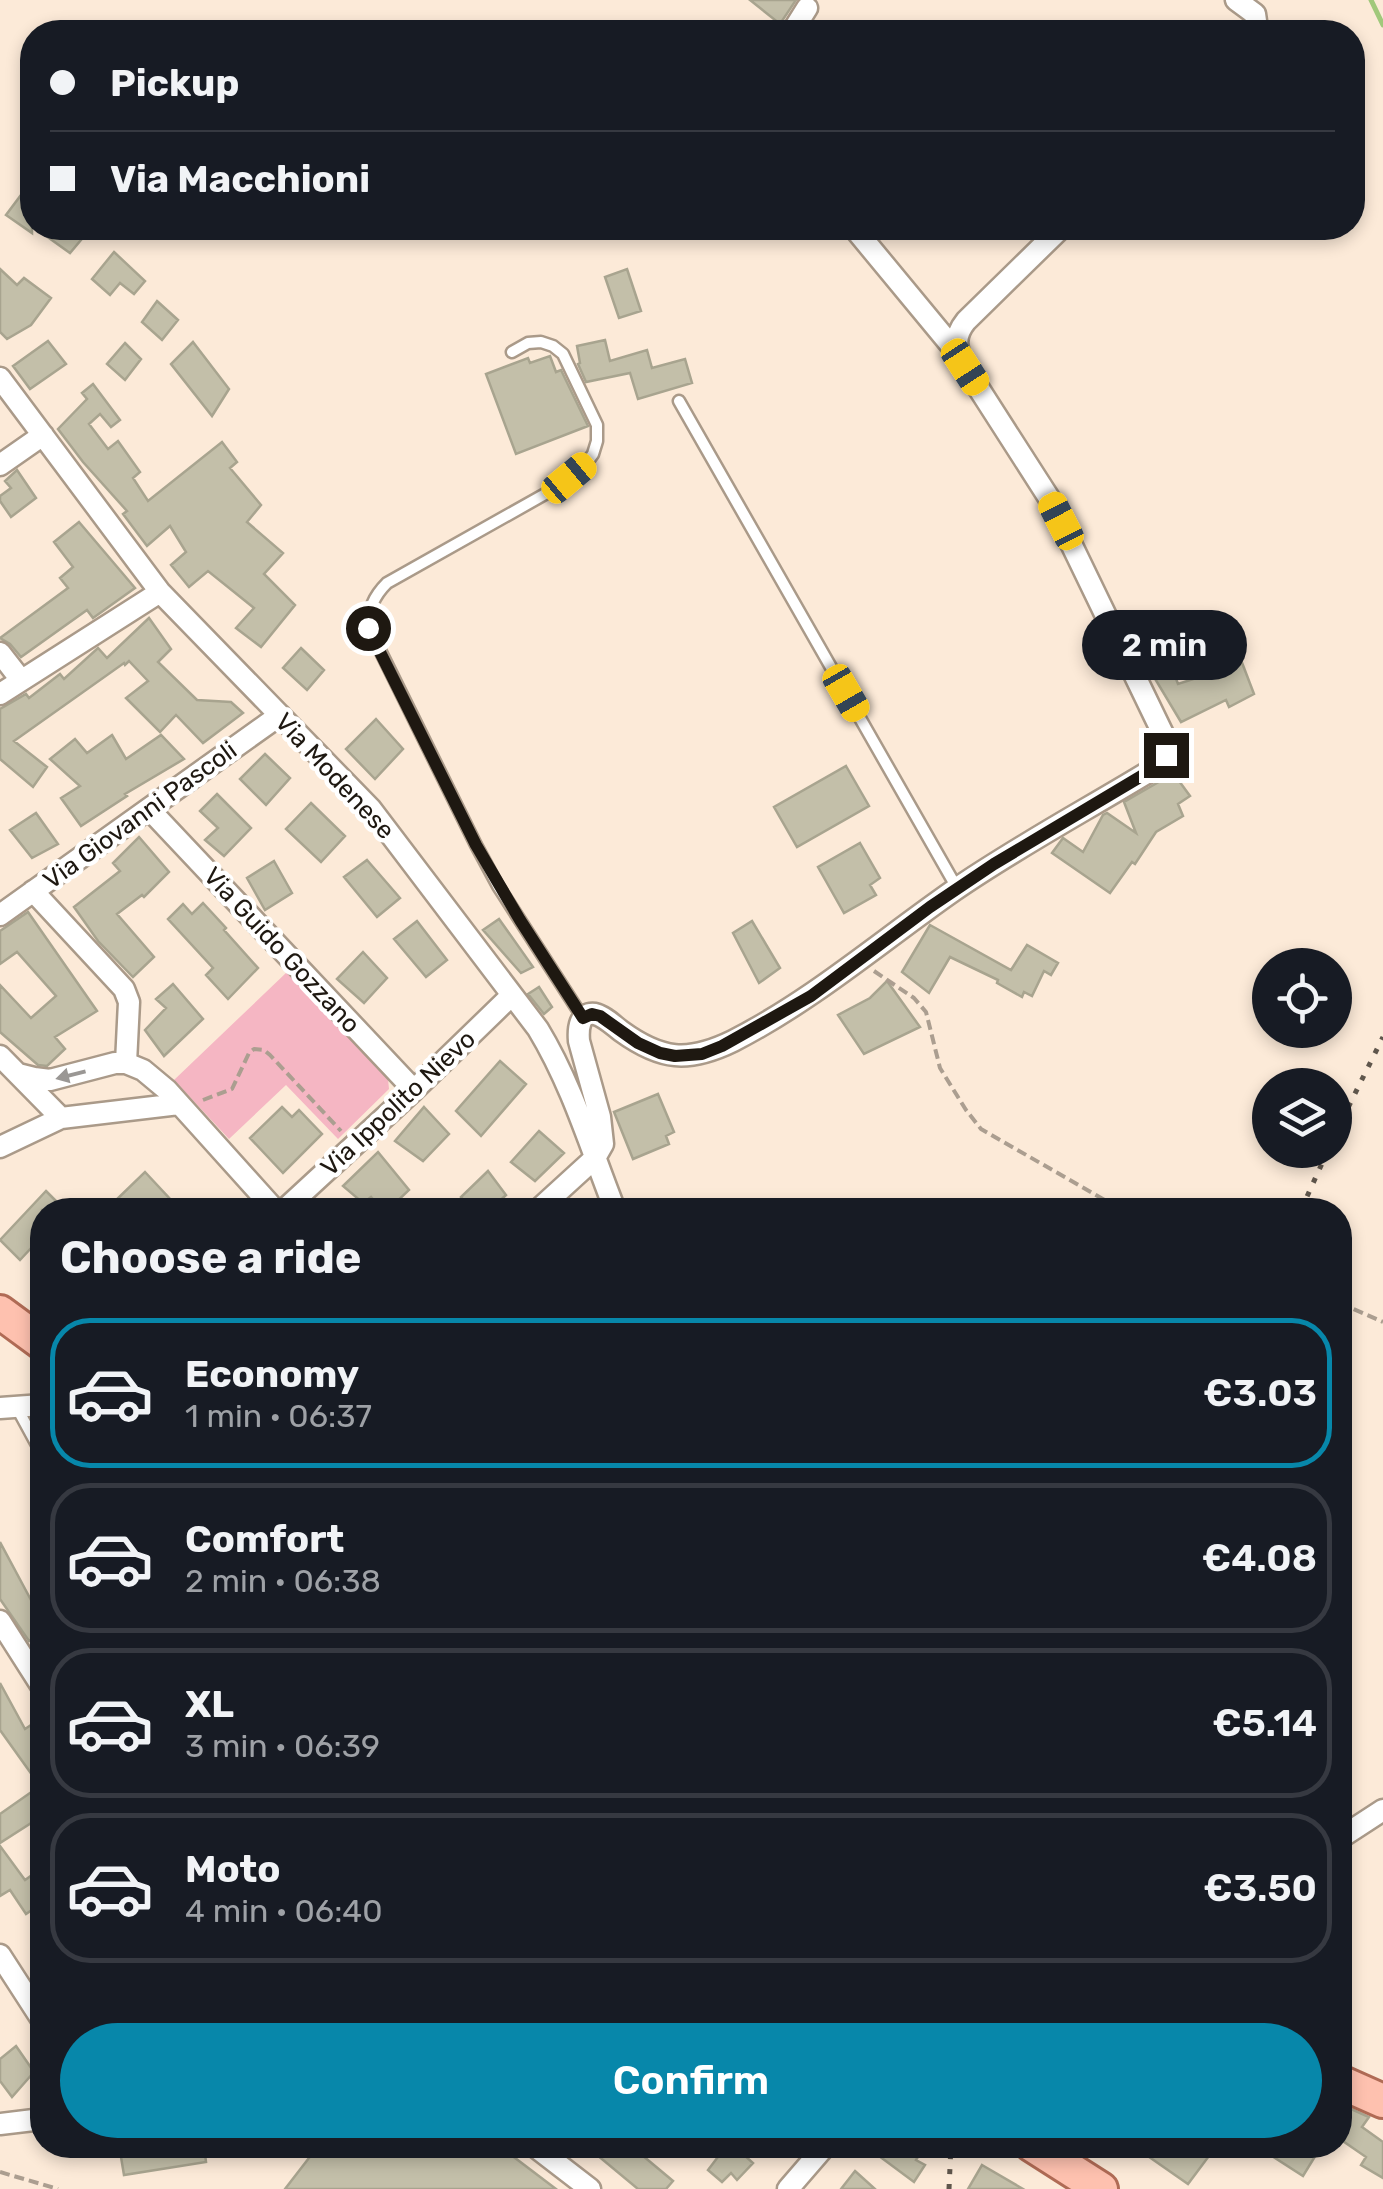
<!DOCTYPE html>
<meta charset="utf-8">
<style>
body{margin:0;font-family:Rubik,sans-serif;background:#20242c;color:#f1f3f6;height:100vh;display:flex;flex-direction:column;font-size:38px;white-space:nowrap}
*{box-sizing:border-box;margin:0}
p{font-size:32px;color:#9ea1a6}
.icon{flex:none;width:55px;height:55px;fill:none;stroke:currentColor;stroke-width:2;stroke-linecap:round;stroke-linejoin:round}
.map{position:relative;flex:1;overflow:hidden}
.sheet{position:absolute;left:30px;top:1198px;width:1322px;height:960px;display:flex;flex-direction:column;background:#171b24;border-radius:40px;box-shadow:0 5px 15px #0003}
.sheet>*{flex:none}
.hud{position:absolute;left:20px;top:20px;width:1345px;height:220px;border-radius:40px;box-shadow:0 5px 15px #0003;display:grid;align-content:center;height:220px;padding:0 30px;background:#171b24}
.buttons{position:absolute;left:1252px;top:948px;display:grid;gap:20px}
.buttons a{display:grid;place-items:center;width:100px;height:100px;border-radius:50%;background:#171b24;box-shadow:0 5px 15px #0003;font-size:50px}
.end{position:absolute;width:45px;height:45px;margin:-22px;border:12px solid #1e1811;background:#fff;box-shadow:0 0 0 5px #fff}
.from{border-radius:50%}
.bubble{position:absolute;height:70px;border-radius:35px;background:#171b24;box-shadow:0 5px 15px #0003;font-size:32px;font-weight:600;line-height:70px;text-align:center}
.car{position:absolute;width:30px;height:60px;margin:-30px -15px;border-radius:12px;box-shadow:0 0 8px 2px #0007;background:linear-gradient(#f5c518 24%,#345 0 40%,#f5c518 0 76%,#345 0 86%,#f5c518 0)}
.hud b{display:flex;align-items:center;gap:35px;height:95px;font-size:38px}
.hud b+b{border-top:2px solid #363941}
.hud i{width:25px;height:25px;background:#f1f3f6}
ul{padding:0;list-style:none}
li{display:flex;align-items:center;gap:30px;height:150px;margin:0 20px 15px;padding:0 10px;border:5px solid #363941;border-radius:40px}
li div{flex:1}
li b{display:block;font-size:38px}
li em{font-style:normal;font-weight:600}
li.current{border-color:#0787aa}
li>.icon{width:90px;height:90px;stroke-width:1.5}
h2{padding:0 30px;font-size:45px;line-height:120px}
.primary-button{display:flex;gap:20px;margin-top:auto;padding:20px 30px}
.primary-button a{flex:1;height:115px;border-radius:60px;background:#0787aa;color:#fff;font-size:40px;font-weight:600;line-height:115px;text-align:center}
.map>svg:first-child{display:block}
.green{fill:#f5b6c3}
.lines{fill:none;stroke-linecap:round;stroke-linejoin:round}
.stream{stroke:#a1c87b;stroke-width:5}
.building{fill:#c3bfa9;stroke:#a8a48f;stroke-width:2.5}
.service-casing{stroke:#aa9a89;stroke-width:15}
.minor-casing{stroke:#aa9a89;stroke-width:25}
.primary-casing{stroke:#b06b55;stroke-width:38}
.path{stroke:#ab9e90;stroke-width:4;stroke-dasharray:10 5;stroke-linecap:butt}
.service{stroke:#fff;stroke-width:10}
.minor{stroke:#fff;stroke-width:20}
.primary{stroke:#fec1af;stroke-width:32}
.rail{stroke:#5f564c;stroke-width:5;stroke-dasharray:5 10;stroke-linecap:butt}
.oneway{fill:#9a9794}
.route{stroke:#1e1811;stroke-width:12}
.labels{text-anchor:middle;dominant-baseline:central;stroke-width:9;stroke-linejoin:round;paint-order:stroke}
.street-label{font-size:25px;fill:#1e1811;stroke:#fff}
</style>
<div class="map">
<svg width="1383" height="2189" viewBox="0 0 1383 2189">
<rect width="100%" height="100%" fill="#fcead8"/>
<!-- green -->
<path class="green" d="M287,972l101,107 1,10 -51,50 -52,-54 -57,54 -55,-59z"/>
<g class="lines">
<!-- stream -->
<path class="stream" d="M1371,0l12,25"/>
</g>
<!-- building -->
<path class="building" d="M750,0h46l-16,24z
M24,191l8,8v34l-26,-18z
M35,228h56l-21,25z
M114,252l31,29 -11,13 -14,-11 -10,12 -18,-16z
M0,269l17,16 7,-7 27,20 -20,27 -24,14 -7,-7z
M627,269l14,42 -22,7 -14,-41z
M157,301l21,19 -16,20 -20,-18z
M605,340l5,21 37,-11 5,18 33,-9 7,24 -54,16 -8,-26 -44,9 -8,-18 2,-1 -3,-17z
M48,341l18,23 -36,25 -17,-23z
M193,342l36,47 -17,27 -41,-52z
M125,343l16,16 -16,21 -18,-16z
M550,356l6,16 5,-2 27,56 -72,28 -30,-80 42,-16 2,5z
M93,384l27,36 -9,7 -11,-13 -11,10 19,25 10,-8 22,31 -7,6 15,23 74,-59 15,20 -7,6 31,37 -14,17 36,31 -19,21 31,31 -34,42 -25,-19 18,-20 -46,-37 -19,16 -18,-22 15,-13 -16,-26 -23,20 -24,-32 4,-3 -44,-49 -25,-33 29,-30 -5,-6z
M17,470l19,28 -25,19 -11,-16v-5l11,-8 -6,-7z
M79,522l56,66 -42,30 -6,-8 -66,47 -11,-13 -10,-6 68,-50 -8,-10 13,-11 -19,-25z
M149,618l22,31 -13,13 39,38 34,2 12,11 -40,30 -27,-28 -16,17 -34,-34 22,-17 -19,-20 -4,4 -1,-2 -110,78 33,26 -14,20 -33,-28v-50l26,-15 3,4 31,-24 4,5 34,-31 9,10z
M1228,626l26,68 -25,13 -3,-7 -45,22 -36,-60 21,-10 12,32 34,-11 -16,-32z
M301,648l23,22 -17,20 -24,-22z
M376,719l27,30 -28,30 -29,-30z
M112,735l14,24 35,-24 23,24 -59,35 2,2 -46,30 -20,-28 19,-12 -30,-27 25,-20 12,14z
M265,754l25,24 -24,27 -26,-26z
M846,766l23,40 -72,41 -23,-40z
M1171,770l19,26 -12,8 5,12 -27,16 -21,32 -3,-2 -22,31 -58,-40 11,-15 20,14 20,-37 4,-2 29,20 -12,-31 38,-22z
M217,794l34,34 -27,28 -19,-16 13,-12 -18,-17z
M311,803l34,33 -24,26 -35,-33z
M36,813l22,31 -26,14 -22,-28z
M139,837l30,35 -25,25 -2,-2 -25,19 37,43 -21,20 -35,-36 -24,-34 46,-36 -7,-8z
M860,843l20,35 -10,7 6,10 -32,18 -26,-46z
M367,860l33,38 -23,19 -33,-40z
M274,861l18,32 -27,17 -18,-32z
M203,903l23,25 -2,2 34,38 -30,31 -22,-24 7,-7 -45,-49 15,-15 9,10z
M28,912l69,99 -42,26 10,12 -18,17 -9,-1 -38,-33v-47l31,33 25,-22 -39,-44 -17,12v-33z
M499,919l34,48 -12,6 -38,-43z
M417,921l30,39 -21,17 -32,-38z
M752,921l28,47 -21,15 -26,-50z
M930,925l81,45 16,-25 31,18 -7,12 -7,-4 -12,25 -8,-4 -2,5 -25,-14 1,-3 -48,-23 -21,36 -27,-21z
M363,952l24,26 -23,25 -27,-24z
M887,981l33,46 -56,27 -26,-39 32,-17z
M173,984l30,35 -39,37 -19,-26 21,-22 -10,-9z
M539,987l13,20 -8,7 -16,-20z
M500,1061l26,23 -45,52 -25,-25z
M658,1094l16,38 -8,4 3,8 -36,15 -19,-47z
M282,1107l10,10 7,-7 23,24 -39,39 -33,-35z
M424,1107l25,27 -26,27 -28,-20z
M539,1131l25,22 -29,28 -24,-19z
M378,1152l31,38 -21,20h-6l-11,-13 -8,6 -20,-17z
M488,1171l18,24 -16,15h-17l-12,-13z
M145,1172l26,28 -11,10h-38l-8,-8z
M46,1191l19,19h-23v45l-9,-9 -13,14 -20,-20z
M0,1542l31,58 3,-2 8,12v22l-13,9 -29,-42z
M0,1683l25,46 9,-6 8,13v80l-42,27v-29l40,-28 -40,-56z
M0,1846l25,34 17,-12v35l-16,11 -16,-24 -10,6z
M16,2046l18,26 -22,25 -12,-16v-22z
M1340,2104l29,13 -7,10 21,15v36l-22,-13 5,-8 -26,-18z
M119,2145h85l2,17 -82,13z
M319,2145h179l58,44h-271z
M585,2145h45l43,36 -7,8h-28z
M727,2145h6l20,18 -16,17 -6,-7 -9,9 -14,-12z
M881,2145h44l-9,15 9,5 -11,17 -39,-29z
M1132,2145h58l19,11 -21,28z
M1255,2145h67l-19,31z
M982,2165l41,24h-55z
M855,2171l20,18h-34z"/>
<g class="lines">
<defs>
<path id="service" d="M512,352l16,-9 13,-1 12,4 10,8 34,71v16l-4,13 -8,11 -31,24 -167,94c-13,13 -19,26 -18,45l107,217 22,41 85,132
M679,401l278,487
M17,1408l25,46"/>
<path id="minor" d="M1236,0l19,14 1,7 -4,11
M792,32l15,-24
M854,228l105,127
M0,378l160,214 211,217 167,220c34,56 53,120 77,181
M0,465l43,-30
M0,653l21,27
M0,694l160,-102
M149,809l265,281
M33,891l91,98 5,13 -3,61
M0,915l280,-200
M0,1056l61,62
M18,1074l16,4 16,2 65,-17h11l17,7 24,20 108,120
M0,1147l61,-29 118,-14
M284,1210l130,-120 98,-95
M538,1210l57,-52 8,-14 -3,-27 -21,-76c-1,-12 0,-29 16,-27 9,2 18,11 26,17 40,29 67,32 112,10 80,-41 147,-99 220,-150 65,-45 135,-82 202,-123l11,-13 -1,-17 -116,-240 -84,-131c-9,-18 -12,-30 1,-46l95,-93
M0,1408l42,-3
M0,1621l42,66
M1340,1838l43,-28
M0,1955l42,65
M0,2124l42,-5
M533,2145l57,44
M788,2189l38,-44"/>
<path id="primary" d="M0,1312l42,31
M1340,2082l43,19
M1032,2145l69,44"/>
</defs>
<!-- service casing -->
<use href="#service" class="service-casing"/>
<!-- minor casing -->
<use href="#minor" class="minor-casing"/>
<!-- primary casing -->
<use href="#primary" class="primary-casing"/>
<!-- path -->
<path class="path" d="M874,971l40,27 12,14 14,56 26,42 15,19 141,81
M203,1100l29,-11 17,-36 5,-4 10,1 6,5 71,76
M1340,1303l43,19
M0,2172l58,17"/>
<!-- service -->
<use href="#service" class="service"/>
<!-- minor -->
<use href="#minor" class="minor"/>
<!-- primary -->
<use href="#primary" class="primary"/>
<!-- rail -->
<path class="rail" d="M1335,1134l48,-97
M1301,1210l27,-60
M949,2189l2,-44"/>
</g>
<!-- one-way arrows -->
<defs><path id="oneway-solid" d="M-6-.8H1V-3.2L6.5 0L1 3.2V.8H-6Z" transform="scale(2.5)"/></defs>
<use class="oneway" href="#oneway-solid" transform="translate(71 1075) rotate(166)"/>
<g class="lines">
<!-- route -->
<path class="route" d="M368,628l108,217 44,75 63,98 9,-4 8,2 38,27 22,10 15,3 27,-2 20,-8 89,-50 119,-89 64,-43 161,-96 11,-13"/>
</g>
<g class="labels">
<!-- street labels -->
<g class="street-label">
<text transform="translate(335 776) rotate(47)">Via Modenese</text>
<text transform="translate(140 815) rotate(-36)">Via Giovanni Pascoli</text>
<text transform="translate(282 950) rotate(47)">Via Guido Gozzano</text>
<text transform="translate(398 1103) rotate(-43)">Via Ippolito Nievo</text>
</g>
</g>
</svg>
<div class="buttons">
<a><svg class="icon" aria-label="locate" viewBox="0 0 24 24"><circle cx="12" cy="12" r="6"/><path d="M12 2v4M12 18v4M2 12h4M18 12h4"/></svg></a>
<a><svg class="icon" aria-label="layers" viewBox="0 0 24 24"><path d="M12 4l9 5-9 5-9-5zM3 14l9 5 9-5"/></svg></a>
</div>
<i class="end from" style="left:368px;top:628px"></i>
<i class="end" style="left:1166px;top:755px"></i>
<div class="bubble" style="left:1082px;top:610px;width:165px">2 min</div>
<i class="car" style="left:965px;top:367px;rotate:147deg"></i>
<i class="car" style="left:569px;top:478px;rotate:50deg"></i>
<i class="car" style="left:1061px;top:521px;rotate:333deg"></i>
<i class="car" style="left:846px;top:693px;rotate:150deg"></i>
<div class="hud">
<b><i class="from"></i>Pickup</b>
<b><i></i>Via Macchioni</b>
</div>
<section class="sheet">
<h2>Choose a ride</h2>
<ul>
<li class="current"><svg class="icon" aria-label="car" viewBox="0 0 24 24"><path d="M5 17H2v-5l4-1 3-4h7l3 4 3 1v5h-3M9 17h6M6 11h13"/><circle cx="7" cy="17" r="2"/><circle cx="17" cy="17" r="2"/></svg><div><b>Economy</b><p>1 min · 06:37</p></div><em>€3.03</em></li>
<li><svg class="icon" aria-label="car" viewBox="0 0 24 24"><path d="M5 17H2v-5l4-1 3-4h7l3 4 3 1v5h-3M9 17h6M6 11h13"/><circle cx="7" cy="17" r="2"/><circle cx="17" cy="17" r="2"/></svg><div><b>Comfort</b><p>2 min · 06:38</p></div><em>€4.08</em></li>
<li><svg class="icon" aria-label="car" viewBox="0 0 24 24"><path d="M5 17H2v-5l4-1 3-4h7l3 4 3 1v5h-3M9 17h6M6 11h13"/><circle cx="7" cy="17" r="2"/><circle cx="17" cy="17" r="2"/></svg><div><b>XL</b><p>3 min · 06:39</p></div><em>€5.14</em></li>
<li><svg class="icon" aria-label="car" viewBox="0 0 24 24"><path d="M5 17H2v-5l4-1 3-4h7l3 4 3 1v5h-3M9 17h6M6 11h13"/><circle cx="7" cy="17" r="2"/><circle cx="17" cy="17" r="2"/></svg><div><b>Moto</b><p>4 min · 06:40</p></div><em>€3.50</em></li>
</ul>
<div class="primary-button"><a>Confirm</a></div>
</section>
</div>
